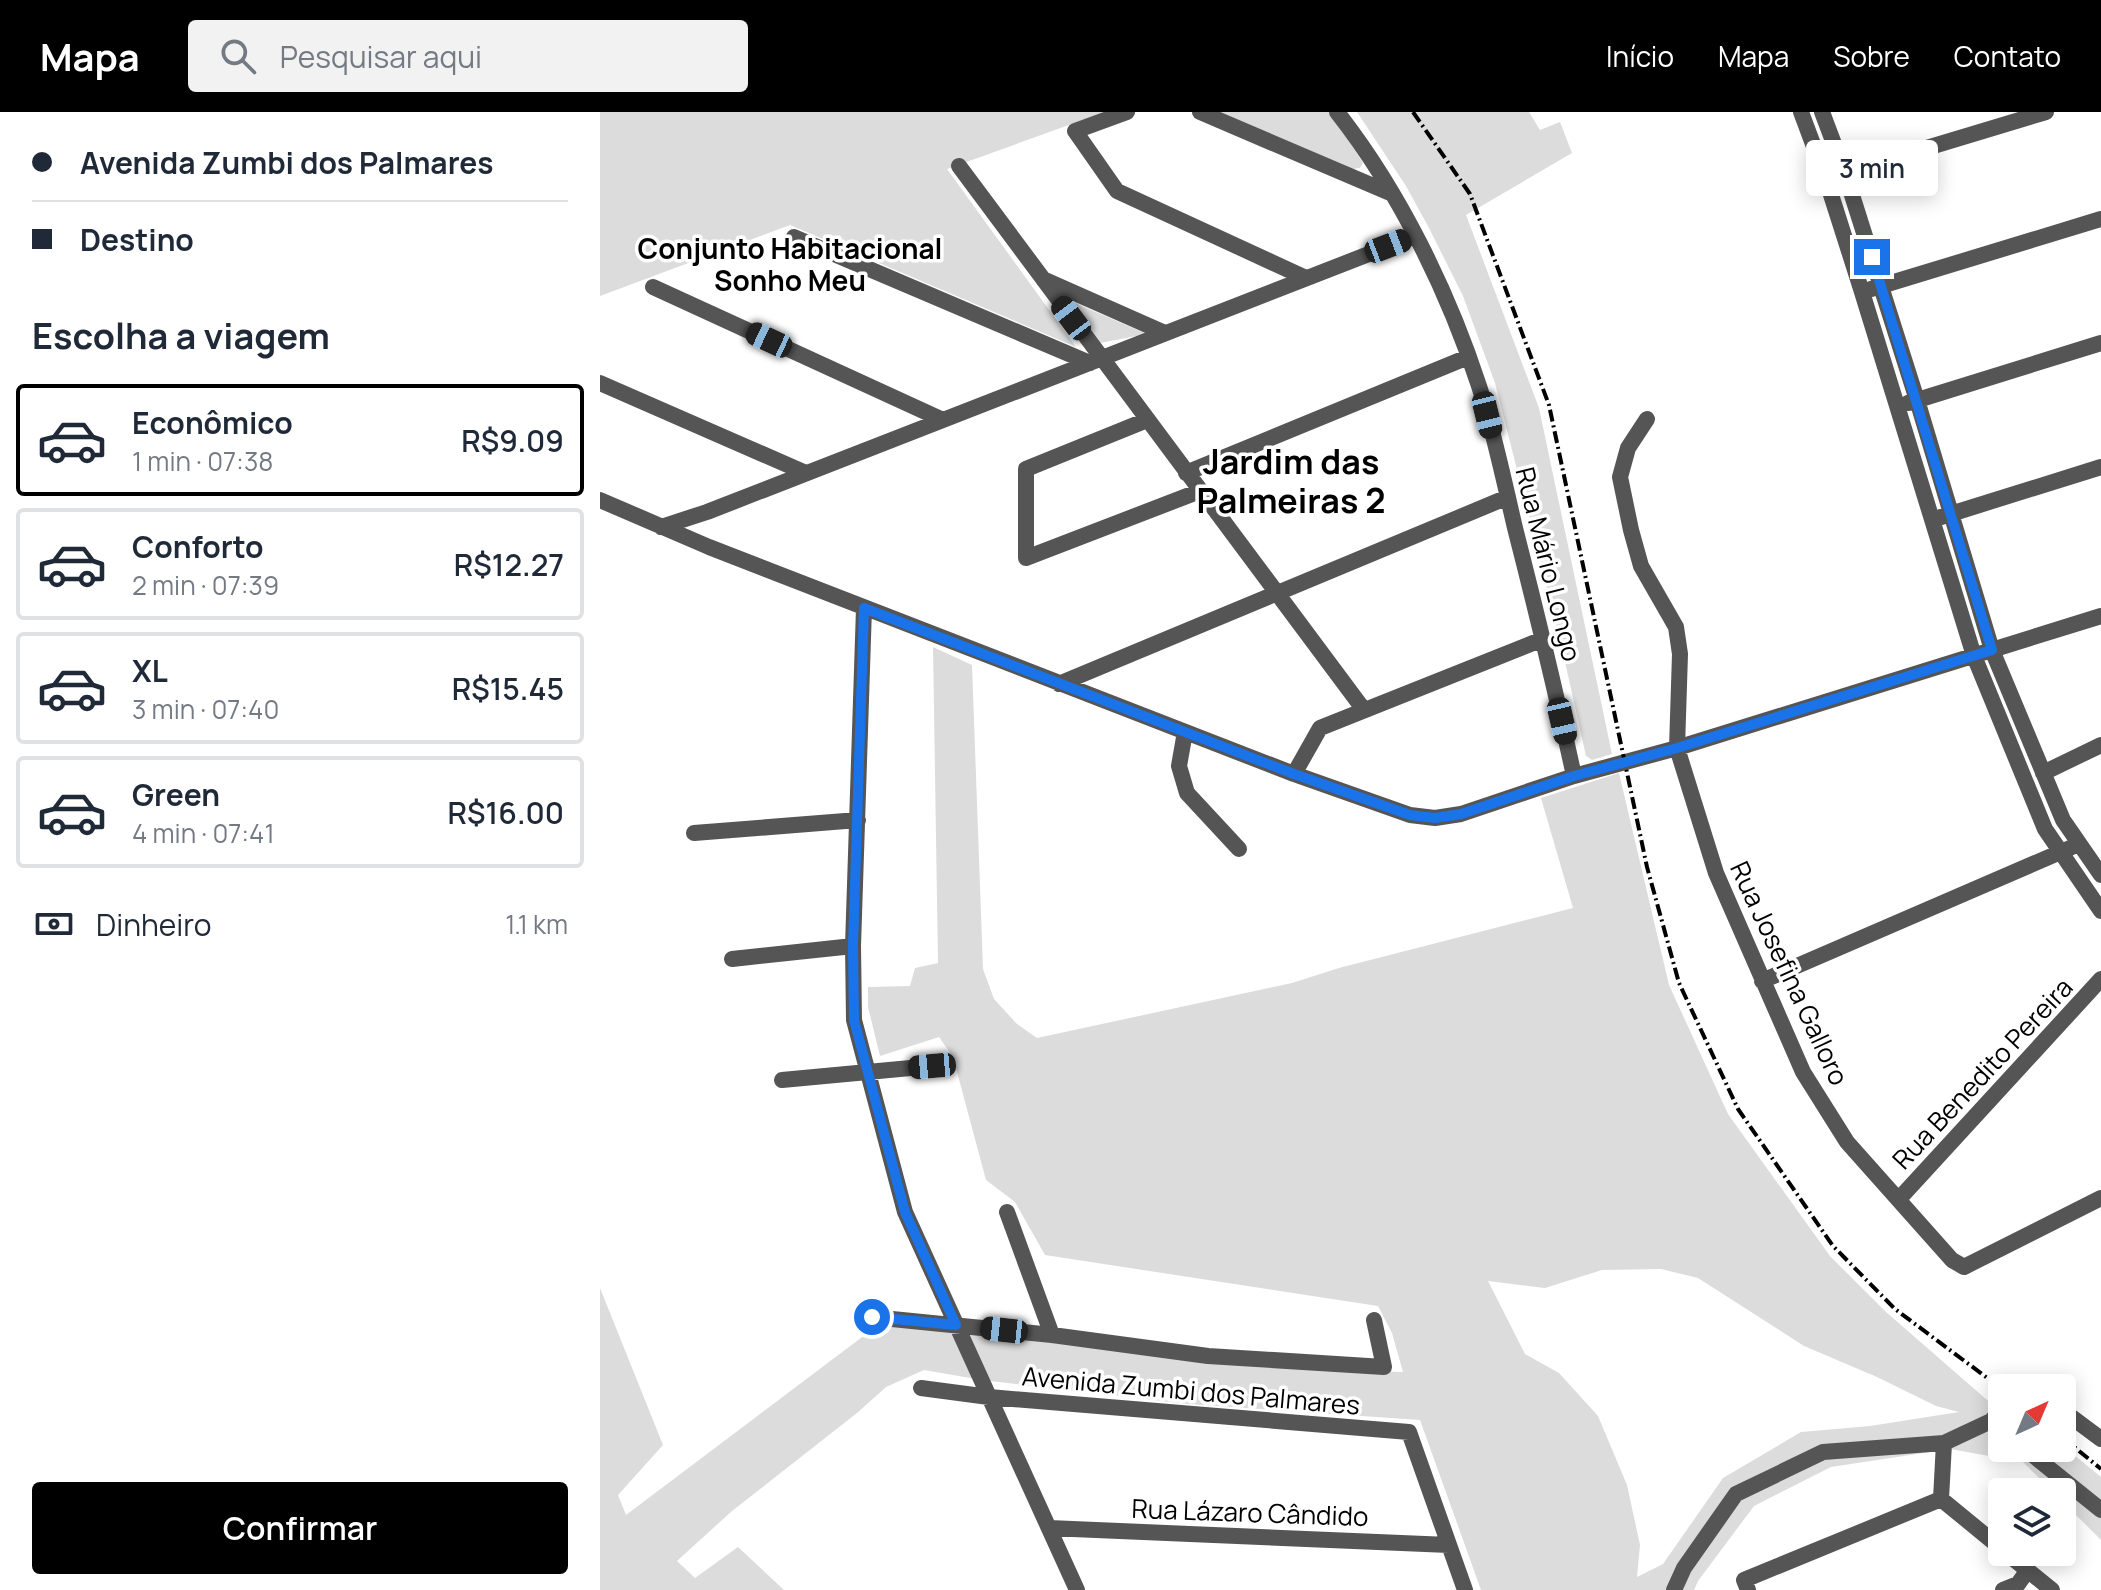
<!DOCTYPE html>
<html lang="pt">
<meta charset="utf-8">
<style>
body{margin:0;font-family:Manrope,sans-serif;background:#f2f2f3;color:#1f2937;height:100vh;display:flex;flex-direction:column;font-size:30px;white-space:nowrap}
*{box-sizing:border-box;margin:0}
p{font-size:26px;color:#747a83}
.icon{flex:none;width:44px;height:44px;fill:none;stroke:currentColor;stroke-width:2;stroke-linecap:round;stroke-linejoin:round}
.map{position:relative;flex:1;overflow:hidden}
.sheet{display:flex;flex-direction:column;background:#fff;width:600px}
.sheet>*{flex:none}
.banner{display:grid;align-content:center;height:176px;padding:0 32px;background:#fff}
.needle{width:52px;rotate:44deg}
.tools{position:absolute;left:1388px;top:1262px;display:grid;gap:16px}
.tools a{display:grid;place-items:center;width:88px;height:88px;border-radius:8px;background:#fff;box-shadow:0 4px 20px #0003;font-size:40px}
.end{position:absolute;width:36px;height:36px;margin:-18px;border:10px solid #1a73e8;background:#fff;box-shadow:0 0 0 4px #fff}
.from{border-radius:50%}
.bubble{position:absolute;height:56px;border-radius:8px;background:#fff;box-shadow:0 4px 20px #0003;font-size:26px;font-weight:600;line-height:56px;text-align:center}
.car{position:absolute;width:24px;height:48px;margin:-24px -12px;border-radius:10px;box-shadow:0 0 6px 2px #0007;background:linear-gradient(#222 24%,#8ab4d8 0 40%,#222 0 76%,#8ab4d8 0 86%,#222 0)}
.banner b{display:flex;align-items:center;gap:28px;height:76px;font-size:30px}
.banner b+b{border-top:2px solid #e0e1e3}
.banner i{width:20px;height:20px;background:#1f2937}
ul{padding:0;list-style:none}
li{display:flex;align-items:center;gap:24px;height:112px;margin:0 16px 12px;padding:0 16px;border:4px solid #e0e1e3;border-radius:8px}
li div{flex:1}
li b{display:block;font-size:30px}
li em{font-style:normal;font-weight:600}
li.on{border-color:#000}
li>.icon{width:72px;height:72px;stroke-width:1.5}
h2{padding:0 32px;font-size:36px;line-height:96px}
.pay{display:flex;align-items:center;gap:20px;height:88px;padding:0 32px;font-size:30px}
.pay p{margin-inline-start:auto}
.action{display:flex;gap:16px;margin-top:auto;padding:16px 32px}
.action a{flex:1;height:92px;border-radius:8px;background:#000;color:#fff;font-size:32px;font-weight:600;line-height:92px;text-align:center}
header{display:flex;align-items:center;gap:48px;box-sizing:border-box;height:112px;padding:0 40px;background:#000;color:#fff}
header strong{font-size:38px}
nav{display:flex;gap:44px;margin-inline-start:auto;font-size:28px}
.search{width:560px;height:72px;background:#f2f2f3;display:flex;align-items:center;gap:20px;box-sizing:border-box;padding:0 28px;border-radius:8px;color:#747a83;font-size:30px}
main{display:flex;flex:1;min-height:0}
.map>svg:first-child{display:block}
.green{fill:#dcdcdc;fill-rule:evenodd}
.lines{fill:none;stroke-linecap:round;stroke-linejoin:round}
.minor{stroke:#555;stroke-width:16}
.rail{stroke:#000;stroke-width:4;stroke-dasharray:12 4 2 4;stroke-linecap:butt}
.route{stroke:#1a73e8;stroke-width:10}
.labels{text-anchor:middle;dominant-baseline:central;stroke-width:7;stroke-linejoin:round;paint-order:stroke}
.street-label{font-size:26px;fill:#000;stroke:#fff}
.neighbourhood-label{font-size:28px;font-weight:bold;fill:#000;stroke:#fff}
.district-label{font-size:34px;font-weight:bold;fill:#000;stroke:#fff}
</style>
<header>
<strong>Mapa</strong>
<div class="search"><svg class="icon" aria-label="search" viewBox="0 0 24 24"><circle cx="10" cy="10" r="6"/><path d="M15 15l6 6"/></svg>Pesquisar aqui</div>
<nav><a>Início</a><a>Mapa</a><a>Sobre</a><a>Contato</a></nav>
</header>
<main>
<section class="sheet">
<div class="banner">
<b><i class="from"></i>Avenida Zumbi dos Palmares</b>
<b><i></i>Destino</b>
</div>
<h2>Escolha a viagem</h2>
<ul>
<li class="on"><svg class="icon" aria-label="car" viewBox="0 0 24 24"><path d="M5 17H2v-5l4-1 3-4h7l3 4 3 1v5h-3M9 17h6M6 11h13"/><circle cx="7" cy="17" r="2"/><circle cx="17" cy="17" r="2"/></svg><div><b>Econômico</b><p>1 min · 07:38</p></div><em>R$9.09</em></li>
<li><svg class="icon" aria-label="car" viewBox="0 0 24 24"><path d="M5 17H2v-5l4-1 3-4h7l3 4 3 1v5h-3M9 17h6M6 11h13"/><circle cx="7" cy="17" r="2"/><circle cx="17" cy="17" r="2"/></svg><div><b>Conforto</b><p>2 min · 07:39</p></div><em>R$12.27</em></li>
<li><svg class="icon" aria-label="car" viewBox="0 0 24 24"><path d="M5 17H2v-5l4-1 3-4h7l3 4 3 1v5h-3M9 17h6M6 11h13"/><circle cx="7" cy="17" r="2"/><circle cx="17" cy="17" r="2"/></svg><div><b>XL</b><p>3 min · 07:40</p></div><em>R$15.45</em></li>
<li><svg class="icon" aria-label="car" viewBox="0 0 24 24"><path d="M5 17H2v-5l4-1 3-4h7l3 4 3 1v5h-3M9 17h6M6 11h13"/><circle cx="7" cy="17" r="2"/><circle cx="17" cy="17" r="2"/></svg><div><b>Green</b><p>4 min · 07:41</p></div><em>R$16.00</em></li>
</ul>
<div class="pay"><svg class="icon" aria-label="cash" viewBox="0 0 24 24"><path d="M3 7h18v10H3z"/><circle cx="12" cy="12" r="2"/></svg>Dinheiro<p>1.1 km</p></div>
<div class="action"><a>Confirmar</a></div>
</section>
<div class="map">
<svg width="1501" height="1478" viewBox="0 0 1501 1478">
<rect width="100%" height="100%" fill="#fff"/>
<!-- green -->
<path class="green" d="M0,0h505l-158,57 129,178 -286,-122 -190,71z
M619,0h112l32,51 -3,5 -7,1z
M757,0h172l11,18 20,-8 12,31 -106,62 73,193 73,346 -20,6 -6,-4 -27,-121 -64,-252 -32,-87 -34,-68 -23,-42z
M468,188l79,34 -47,9z
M333,535l39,18 11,304 11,30 23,25 20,14 255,-55 47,-15 234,-60 -32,-110 78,-25 50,212 59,129 102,142 56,56 116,101v35h60v-3l39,32v63l-39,-39v-9h-9l-30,-30 -73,-13 -119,18 -77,39 -56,75 -4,9h-213l-61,-170 -232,-16 -206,-24 -58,-10 -38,17 -29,26 -125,98 -55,50 18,17 43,-31 46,43h-184v-302l63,157 -45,50 8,20 252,-190 82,7 297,35 146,5 -11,-39 -14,-27 -333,-51 -30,-53 -29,-22 -33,-123 -14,-20 -59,19 -12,-49v-20l42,-1 5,-18 23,-5zM1061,1157l37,9 106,68 73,31 59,29 23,6 -89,14 -69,6 -78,46 -60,86 -26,13 3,-32 -13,-60 -29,-69 -39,-43 -34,-19 -37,-73 57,7 57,-18z"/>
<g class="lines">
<!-- minor -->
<path class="minor" d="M527,0l-52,19 42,60 189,87
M600,0l190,81
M737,0c62,79 111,179 142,274 15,46 25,95 36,142 21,82 41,165 59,248
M1201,0l25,67 36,113 112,364 71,173 56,82
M1222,0l23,61 72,227 75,250 71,170 38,55
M359,54l405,544
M1237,63l209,-63
M194,125l296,126
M443,167l122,54
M53,175l290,133
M1271,177l230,-70
M0,271l206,90
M1308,291l193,-60
M1047,307l-19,29 -8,29 11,53 10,36 35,61 4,27 -3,94 39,125 87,199 44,70 105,118 12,7 137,-69
M547,308l-121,49v89l174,-67
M586,361l282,-116
M0,388l109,47 585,227 116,41 25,3 26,-4 113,-38 103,-28 424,-132
M1341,405l160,-50
M61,415l46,-15 708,-276
M264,496l-11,338 1,74 51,192 172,378
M459,572l449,-187
M585,620l-6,34 8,27 52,56
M1443,661l58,-28
M694,662l26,-46 223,-89
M94,721l164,-13
M132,847l121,-13
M1162,869l308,-133
M182,968l150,-14
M1299,1087l202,-220
M407,1100l45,123
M272,1205l180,18 156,21 176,11 -10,-47
M321,1276l68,9 420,35 56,158
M1430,1276h3
M1462,1298l39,29
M1344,1331l-3,56 61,50
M1424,1336l77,62
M449,1416l400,17
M1405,1440l47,38
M1074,1478l10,-22 52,-74 87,-42 121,-9 47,-22 11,-11
M1148,1478l-4,-10 197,-81
M1403,1478l15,-6 10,-14"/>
<!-- rail -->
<path class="rail" d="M813,0l57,82 79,211 98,462 32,116 59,126 95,137 62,63 107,80
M1462,1325l39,32"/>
</g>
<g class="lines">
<!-- route -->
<path class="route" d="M272,1205l84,8 -51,-113 -51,-192 -1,-74 11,-338 430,166 116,41 25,3 26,-4 113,-38 103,-28 315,-98 -120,-393"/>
</g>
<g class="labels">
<!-- street labels -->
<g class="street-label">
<text transform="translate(949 452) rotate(76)">Rua Mário Longo</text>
<text transform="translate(1190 861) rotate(65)">Rua Josefina Galloro</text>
<text transform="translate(1382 961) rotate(-47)">Rua Benedito Pereira</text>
<text transform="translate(591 1278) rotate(5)">Avenida Zumbi dos Palmares</text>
<text transform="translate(650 1400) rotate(2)">Rua Lázaro Cândido</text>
</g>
<!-- neighbourhood labels -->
<g class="neighbourhood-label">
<text x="190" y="136">Conjunto Habitacional<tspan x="190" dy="32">Sonho Meu</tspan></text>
</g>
<!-- district labels -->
<g class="district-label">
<text x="691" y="349">Jardim das<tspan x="691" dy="39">Palmeiras 2</tspan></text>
</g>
</g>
</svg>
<div class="tools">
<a><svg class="needle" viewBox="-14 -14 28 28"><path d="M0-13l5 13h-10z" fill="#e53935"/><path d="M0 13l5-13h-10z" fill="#747a83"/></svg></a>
<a><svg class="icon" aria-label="layers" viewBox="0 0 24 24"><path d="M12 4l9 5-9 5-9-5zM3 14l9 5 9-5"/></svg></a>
</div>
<i class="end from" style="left:272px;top:1205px"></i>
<i class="end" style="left:1272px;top:145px"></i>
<div class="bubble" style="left:1206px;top:28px;width:132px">3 min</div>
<i class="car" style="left:788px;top:134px;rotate:69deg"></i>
<i class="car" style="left:471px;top:206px;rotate:323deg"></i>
<i class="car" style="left:169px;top:228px;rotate:295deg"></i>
<i class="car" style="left:887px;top:303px;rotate:166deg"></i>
<i class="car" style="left:962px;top:609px;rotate:167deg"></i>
<i class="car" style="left:332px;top:954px;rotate:265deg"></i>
<i class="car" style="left:404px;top:1218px;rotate:276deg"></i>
</div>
</main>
